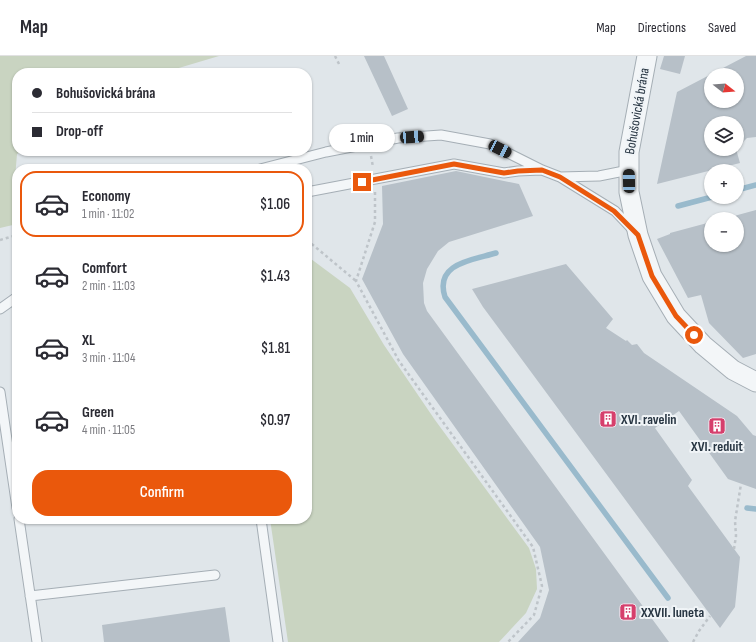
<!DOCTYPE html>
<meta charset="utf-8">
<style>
body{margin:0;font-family:"Sofia Sans Condensed",sans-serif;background:#f7f7f7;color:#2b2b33;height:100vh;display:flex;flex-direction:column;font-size:15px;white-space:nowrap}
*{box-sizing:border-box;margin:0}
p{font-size:13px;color:#7c7c81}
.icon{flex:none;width:22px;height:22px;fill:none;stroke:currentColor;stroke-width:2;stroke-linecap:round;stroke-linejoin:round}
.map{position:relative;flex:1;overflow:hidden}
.drawer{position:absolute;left:12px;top:108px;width:300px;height:360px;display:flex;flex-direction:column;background:#fff;border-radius:16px;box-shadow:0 1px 3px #0004}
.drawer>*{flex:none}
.banner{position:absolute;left:12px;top:12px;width:300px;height:88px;border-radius:16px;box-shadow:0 1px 3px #0004;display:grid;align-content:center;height:88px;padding:0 20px;background:#fff}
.needle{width:26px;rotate:107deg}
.tools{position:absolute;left:704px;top:12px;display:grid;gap:8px}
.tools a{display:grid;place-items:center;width:40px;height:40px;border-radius:50%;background:#fff;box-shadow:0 1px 3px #0004;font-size:20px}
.end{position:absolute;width:18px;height:18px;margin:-9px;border:5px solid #ea580c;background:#fff;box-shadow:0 0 0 2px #fff}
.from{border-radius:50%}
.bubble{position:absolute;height:28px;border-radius:14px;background:#fff;box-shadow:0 1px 3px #0004;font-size:13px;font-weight:600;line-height:28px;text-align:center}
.car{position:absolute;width:12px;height:24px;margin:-12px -6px;border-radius:5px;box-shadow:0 0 3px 1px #0007;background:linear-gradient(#222 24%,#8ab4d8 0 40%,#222 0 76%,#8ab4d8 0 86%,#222 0)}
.banner b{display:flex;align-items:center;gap:14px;height:38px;font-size:15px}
.banner b+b{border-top:1px solid #e1e1e2}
.banner i{width:10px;height:10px;background:#2b2b33}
ul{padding:7px 0 0;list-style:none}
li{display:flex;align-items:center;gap:12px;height:66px;margin:0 8px 6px;padding:0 12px;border:2px solid transparent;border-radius:16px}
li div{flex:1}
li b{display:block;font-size:15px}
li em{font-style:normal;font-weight:600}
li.on{border-color:#ea580c}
li>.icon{width:36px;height:36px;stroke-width:1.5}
.cta{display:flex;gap:8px;margin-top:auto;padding:8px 20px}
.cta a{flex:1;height:46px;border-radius:16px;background:#ea580c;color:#fff;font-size:16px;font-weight:600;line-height:46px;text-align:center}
header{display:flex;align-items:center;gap:24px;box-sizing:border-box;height:56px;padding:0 20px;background:#fff;border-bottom:1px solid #e1e1e2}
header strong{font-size:19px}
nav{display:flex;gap:22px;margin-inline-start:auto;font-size:14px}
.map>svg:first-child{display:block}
.green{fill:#c9d4c1}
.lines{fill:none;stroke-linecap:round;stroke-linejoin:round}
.stream{stroke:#99bacc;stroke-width:5.5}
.building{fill:#b7c0c8;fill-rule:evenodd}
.lane-casing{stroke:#a5aeb5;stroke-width:11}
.street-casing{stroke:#a5aeb5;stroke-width:21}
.path{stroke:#bec4c9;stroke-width:2.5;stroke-dasharray:3 3;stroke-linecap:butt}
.lane{stroke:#f3f6f8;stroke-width:9}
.street{stroke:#f3f6f8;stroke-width:19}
.route{stroke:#ea580c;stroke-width:5}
.labels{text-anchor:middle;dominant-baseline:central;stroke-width:4;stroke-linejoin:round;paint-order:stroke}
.street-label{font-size:14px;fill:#283643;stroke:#f0f4f7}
.poi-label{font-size:14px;font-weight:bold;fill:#283643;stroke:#f0f4f7;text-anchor:start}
</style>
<header>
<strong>Map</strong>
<nav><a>Map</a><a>Directions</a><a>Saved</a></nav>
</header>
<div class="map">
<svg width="756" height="586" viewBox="0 0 756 586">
<rect width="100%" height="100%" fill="#e0e6ea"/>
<!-- green -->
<path class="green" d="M0,0h219l-57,17h-145v78h5l-5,3 -2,24 2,5v41l-17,4z
M307,200l43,32 34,57 51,75 94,128 7,21 1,20 -11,24 -27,29h-211l-18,-123h37z"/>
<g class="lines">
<!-- stream -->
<path class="stream" d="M737,134l19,-5
M678,150l34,-9
M496,197c-23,7 -62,10 -51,44l223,301
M747,452l9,1"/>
</g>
<!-- building -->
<path class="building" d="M364,0h20l24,53 -16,7z
M664,0h21l-5,18 -20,-5z
M746,0h10v81l-9,1 -10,10v-25h-26v26h25l4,14 -83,21 20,-92zM711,19h26v26h-26z
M456,115l63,13 14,32 -84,26 -11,9 -11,18 -4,14 1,20 3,8 242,331h-151l22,-24 9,-28 -9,-43 -137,-193 -41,-75 21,-55 -1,-38z
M756,154v144l-13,4 -34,-35 -8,-28 -13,3 -31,-59 13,-5v-1l41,-11v23h26v-26h-14z
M566,208l47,55 -7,9 20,13 1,-1 5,5 5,-1 7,9 93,63 16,19 3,1v53l-28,-10 -49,-68 -24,17 37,52 -4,6 52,71 -5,50 -15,21 -237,-321 -11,-18z
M225,551l5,35h-126l-2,-17z"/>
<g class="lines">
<defs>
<path id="lane" d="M260,113l66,-17 72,-14 43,-3 49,9 52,26 18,7 39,-1 30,-6
M560,121l55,34 18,19
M307,136l147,-28 50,9 14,-2 23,-1
M0,253l17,-12
M0,336l17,116
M19,463l18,123
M261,463l17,123
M30,540l185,-21"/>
<path id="street" d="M647,0l-18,96v40l9,43 14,41 24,40 27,29 30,25 23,12"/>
</defs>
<!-- lane casing -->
<use href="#lane" class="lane-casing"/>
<!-- street casing -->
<use href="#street" class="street-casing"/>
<!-- path -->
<path class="path" d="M335,0l5,10
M715,66l1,1
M737,84l5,4
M371,100l2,11
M375,136v30l-19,59 43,80 134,186 9,39 -8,29 -26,27
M0,184l17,-5
M307,184l49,41
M734,493l2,-13 -1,-15 6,-37
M693,586l6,-11 11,-15"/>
<!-- lane -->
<use href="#lane" class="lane"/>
<!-- street -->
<use href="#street" class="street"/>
</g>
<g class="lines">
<!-- route -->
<path class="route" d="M362,126l92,-18 50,9 14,-2 24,-1 18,7 54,34 24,24 14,41 24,40 18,19"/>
</g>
<!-- icons -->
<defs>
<symbol id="building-square" viewBox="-11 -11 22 22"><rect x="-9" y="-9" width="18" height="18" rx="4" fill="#d63f6c" stroke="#f0f4f7"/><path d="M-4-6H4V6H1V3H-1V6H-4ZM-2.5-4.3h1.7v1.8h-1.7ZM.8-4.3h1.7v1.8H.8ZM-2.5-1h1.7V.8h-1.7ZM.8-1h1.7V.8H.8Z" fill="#fff"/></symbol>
</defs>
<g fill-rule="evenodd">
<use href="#building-square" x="598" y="353" width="20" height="20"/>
<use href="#building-square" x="707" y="360" width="20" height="20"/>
<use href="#building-square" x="618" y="546" width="20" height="20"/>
</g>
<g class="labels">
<!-- street labels -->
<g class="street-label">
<text transform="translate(637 55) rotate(-80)">Bohušovická brána</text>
</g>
<!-- poi labels -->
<g class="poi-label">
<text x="621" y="363">XVI. ravelin</text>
<text x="717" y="390" text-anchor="middle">XVI. reduit</text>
<text x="641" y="556">XXVII. luneta</text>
</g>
</g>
</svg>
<div class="tools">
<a><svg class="needle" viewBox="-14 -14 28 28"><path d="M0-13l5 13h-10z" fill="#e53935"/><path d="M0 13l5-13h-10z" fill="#7c7c81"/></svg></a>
<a><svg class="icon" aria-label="layers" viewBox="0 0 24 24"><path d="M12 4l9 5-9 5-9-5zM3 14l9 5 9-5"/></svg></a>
<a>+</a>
<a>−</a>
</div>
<i class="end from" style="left:694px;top:279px"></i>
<i class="end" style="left:362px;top:126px"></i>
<div class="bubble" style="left:329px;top:68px;width:66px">1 min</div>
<i class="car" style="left:412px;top:81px;rotate:86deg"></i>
<i class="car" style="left:500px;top:93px;rotate:117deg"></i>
<i class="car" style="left:629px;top:125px;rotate:359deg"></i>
<div class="banner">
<b><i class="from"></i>Bohušovická brána</b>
<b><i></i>Drop-off</b>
</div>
<section class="drawer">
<ul>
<li class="on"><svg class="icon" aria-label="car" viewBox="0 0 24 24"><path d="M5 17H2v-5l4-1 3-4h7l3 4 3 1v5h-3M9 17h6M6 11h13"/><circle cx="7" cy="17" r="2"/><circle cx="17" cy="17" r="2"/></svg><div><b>Economy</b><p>1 min · 11:02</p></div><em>$1.06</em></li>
<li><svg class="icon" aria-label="car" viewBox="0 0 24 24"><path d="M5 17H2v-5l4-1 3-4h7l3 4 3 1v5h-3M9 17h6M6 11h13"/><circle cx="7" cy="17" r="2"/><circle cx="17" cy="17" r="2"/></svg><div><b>Comfort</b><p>2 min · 11:03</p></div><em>$1.43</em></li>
<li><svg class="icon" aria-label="car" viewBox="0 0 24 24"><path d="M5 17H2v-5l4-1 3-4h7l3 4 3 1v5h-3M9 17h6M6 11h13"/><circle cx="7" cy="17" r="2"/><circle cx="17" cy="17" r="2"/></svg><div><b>XL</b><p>3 min · 11:04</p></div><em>$1.81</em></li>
<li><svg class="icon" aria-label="car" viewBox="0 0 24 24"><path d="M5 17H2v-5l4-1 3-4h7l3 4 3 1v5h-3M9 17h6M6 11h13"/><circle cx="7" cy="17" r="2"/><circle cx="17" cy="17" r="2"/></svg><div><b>Green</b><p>4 min · 11:05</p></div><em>$0.97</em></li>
</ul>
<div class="cta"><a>Confirm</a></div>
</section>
</div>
